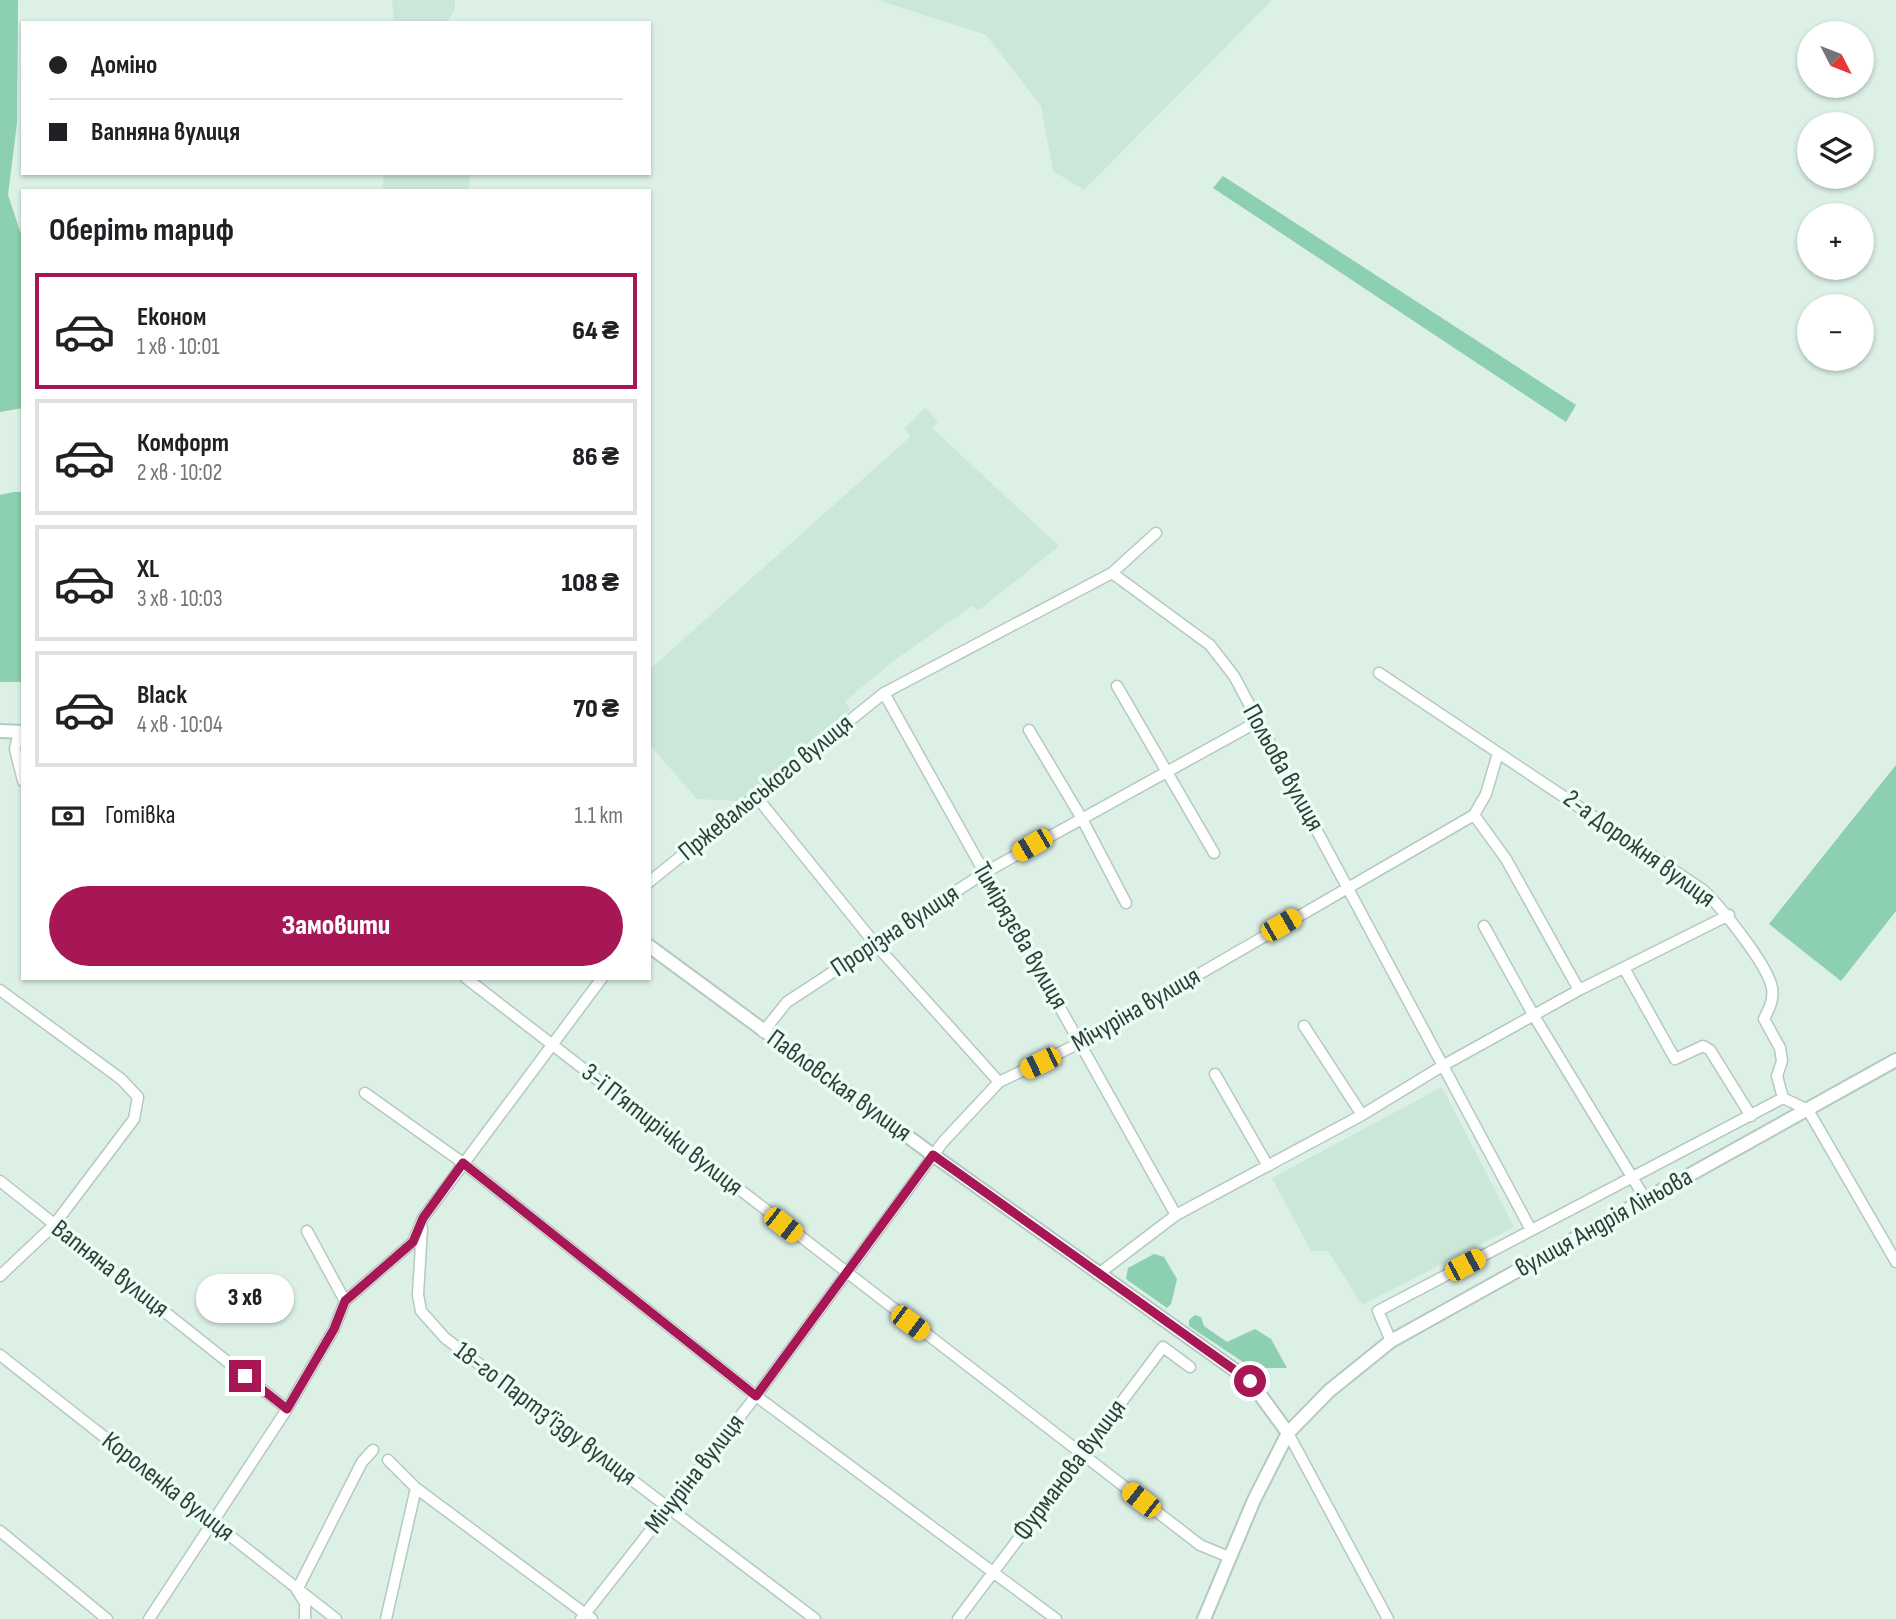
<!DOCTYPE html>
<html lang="uk">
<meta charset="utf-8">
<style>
body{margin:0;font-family:"Sofia Sans Condensed",sans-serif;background:#f6f6f6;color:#202124;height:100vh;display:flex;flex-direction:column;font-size:26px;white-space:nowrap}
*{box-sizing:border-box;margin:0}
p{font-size:23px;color:#757577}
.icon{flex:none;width:38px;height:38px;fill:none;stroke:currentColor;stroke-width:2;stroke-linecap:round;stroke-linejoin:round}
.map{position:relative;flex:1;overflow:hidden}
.sheet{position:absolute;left:21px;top:189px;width:630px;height:791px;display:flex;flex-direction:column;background:#fff;border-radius:0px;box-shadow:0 2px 5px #0004}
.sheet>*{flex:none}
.guide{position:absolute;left:21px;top:21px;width:630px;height:154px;border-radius:0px;box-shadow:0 2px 5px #0004;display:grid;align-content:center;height:154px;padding:0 28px;background:#fff}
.needle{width:46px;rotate:132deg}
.controls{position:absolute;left:1797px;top:21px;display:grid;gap:14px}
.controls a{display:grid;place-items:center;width:77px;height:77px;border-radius:50%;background:#fff;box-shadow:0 2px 5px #0004;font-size:35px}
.end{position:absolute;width:32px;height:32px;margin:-16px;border:9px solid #a71756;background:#fff;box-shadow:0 0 0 4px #fff}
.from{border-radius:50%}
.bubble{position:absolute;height:49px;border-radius:24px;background:#fff;box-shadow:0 2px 5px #0004;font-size:23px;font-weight:800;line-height:49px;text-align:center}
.car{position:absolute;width:21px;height:42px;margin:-21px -10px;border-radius:9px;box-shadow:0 0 5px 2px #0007;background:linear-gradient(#f5c518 24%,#345 0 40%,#f5c518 0 76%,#345 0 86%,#f5c518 0)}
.guide b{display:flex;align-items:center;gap:24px;height:66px;font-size:26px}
.guide b+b{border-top:2px solid #e0e0e0}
.guide i{width:18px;height:18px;background:#202124}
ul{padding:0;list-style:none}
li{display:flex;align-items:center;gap:21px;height:116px;margin:0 14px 10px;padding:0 14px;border:4px solid #e0e0e0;border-radius:0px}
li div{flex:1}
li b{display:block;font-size:26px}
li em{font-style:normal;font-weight:800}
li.on{border-color:#a71756}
li>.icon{width:63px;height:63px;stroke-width:1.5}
h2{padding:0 28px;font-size:32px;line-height:84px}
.pay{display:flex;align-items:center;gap:18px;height:77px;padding:0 28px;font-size:26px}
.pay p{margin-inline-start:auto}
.button{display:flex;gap:14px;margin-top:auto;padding:14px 28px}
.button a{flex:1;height:80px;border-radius:42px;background:#a71756;color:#fff;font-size:28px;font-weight:800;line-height:80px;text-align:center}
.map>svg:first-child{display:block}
.built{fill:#cae7d9}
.green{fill:#8ccfb1}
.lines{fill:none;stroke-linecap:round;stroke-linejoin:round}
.minor-casing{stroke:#b4c9bf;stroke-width:13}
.major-casing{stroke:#b4c9bf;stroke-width:16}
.minor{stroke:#fff;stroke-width:10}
.major{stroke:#fff;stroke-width:12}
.route{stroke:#a71756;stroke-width:9}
.labels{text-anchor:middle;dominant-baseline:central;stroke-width:7;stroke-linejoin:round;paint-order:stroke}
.street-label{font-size:26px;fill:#353d39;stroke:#e9fef4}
</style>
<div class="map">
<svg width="1896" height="1619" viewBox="0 0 1896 1619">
<rect width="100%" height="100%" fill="#dcf0e6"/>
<!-- built -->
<path class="built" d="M392,0h63v9l-8,14h-53z
M878,0h394l-188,190 -31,-19 -12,-65 -55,-71z
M384,173h87l-3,18h-86z
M925,408l13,13 -5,8 126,117 -80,64 -7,-4 -73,51 -54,44 5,9 -111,91 -42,-2 -48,-55v-74l261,-233 -5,-9z
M1442,1087l72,140 -152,78 -34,-54h-17l-39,-73z"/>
<!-- green -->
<path class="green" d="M0,0h18l-1,123 -9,72 15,45v168l-23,4z
M1223,176l353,229 -10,17 -353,-234z
M13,492h10v190h-23v-187z
M1896,765v146l-55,70 -72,-57z
M1154,1254l10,3 13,22 -6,25 -4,4 -41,-29 2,-11z
M1195,1315l6,2 3,9 23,16 28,-13 16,10 16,29h-35l-63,-42v-6z"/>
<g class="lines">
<defs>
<path id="minor" d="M1112,573l98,72 24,31 297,554
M1379,673l324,217c18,17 65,75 69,98 2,12 -3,21 -8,31l16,29 2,13 -5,15 6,22
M1117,686l97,167
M884,693l292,522
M1029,730l52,87 45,86
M19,732l-4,17 8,32
M755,795l121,150 123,137
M1474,815l32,44 73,131
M649,882l235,-189 228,-120 44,-40
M1484,926l50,90 112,184
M1624,968l51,91 28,-13 7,4 41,66
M466,978l734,567 29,12
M0,990l121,89 17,18 -4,22 -80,106 -54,51
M1304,1026l58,89
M763,1032l24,-30 197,-129 273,-151
M1215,1074l53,92
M365,1093l98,70 293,233 300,223
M0,1181l287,228
M422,1228l-4,67 3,16 24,27 370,281
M307,1231l38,70
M1101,1272l75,-57 186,-100 82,-50 135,-75 150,-75
M1391,1341l-13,-30 405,-213 25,12 88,152
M0,1355l336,264
M1288,1433l100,186
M388,1460l28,28 176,131
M0,1531l107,88
M149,1619l138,-210 47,-80 11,-28 68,-59 10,-24 179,-240
M305,1619v-16l-8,-13 65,-128 11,-12
M386,1619l30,-131
M581,1619l175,-223 187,-254 56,-60 81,-39 394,-228 12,-21 12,-41
M958,1619l205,-272 27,20"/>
<path id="major" d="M0,731l23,1
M649,946l284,209 317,226 38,52
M1204,1619l50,-119 34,-67 41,-42 62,-50 505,-281"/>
</defs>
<!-- minor casing -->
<use href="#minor" class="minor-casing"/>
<!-- major casing -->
<use href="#major" class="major-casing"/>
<!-- minor -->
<use href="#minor" class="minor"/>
<!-- major -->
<use href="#major" class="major"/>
</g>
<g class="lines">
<!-- route -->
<path class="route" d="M245,1376l42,33 47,-80 11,-28 68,-59 10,-24 40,-55 293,233 177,-241 317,226"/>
</g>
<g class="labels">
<!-- street labels -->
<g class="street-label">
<text transform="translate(1283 768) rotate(61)">Польова вулиця</text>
<text transform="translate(766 788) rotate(-39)">Пржевальського вулиця</text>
<text transform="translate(1639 849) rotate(36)">2-а Дорожня вулиця</text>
<text transform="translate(895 931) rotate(-33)">Прорізна вулиця</text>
<text transform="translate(1020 936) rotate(60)">Тимірязєва вулиця</text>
<text transform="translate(1136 1010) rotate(-30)">Мічуріна вулиця</text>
<text transform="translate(839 1086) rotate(36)">Павловская вулиця</text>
<text transform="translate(662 1130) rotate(38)">3-ї П’ятирічки вулиця</text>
<text transform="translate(1604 1223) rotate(-29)">вулиця Андрія Ліньова</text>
<text transform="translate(110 1269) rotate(38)">Вапняна вулиця</text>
<text transform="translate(545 1414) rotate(37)">18-го Партз’їзду вулиця</text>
<text transform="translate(1070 1470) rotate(-53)">Фурманова вулиця</text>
<text transform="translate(695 1474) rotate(-52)">Мічуріна вулиця</text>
<text transform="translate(168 1487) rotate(38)">Короленка вулиця</text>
</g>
</g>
</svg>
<div class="controls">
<a><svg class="needle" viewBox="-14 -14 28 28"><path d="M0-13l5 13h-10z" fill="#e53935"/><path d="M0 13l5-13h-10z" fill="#757577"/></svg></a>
<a><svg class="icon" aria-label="layers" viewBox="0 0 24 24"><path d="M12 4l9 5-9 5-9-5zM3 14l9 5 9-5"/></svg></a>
<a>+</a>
<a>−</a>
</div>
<i class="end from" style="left:1250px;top:1381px"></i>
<i class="end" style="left:245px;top:1376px"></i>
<div class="bubble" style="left:196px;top:1274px;width:98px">3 хв</div>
<i class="car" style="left:1032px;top:845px;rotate:240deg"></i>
<i class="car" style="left:1281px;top:925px;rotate:60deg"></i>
<i class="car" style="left:1040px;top:1063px;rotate:244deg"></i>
<i class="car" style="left:783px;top:1225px;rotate:128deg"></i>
<i class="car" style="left:1465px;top:1265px;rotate:62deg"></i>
<i class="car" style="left:910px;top:1323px;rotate:127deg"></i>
<i class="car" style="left:1141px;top:1500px;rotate:308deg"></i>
<div class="guide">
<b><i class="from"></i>Доміно</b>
<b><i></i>Вапняна вулиця</b>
</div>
<section class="sheet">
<h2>Оберіть тариф</h2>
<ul>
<li class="on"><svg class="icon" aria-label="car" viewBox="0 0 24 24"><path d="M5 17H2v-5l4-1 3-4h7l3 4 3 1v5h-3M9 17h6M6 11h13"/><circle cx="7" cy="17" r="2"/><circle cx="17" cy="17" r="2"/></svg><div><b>Економ</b><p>1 хв · 10:01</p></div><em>64 ₴</em></li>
<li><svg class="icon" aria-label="car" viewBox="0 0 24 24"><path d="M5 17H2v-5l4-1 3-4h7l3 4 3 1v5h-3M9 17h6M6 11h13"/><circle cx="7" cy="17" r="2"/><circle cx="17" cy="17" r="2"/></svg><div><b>Комфорт</b><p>2 хв · 10:02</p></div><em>86 ₴</em></li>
<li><svg class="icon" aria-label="car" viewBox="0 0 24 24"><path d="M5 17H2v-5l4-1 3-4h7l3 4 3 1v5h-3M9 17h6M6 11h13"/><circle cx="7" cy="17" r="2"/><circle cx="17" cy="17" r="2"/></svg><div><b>XL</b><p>3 хв · 10:03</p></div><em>108 ₴</em></li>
<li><svg class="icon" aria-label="car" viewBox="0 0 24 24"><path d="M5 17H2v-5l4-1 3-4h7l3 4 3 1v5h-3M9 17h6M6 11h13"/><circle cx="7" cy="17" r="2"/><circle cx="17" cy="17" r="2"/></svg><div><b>Black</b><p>4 хв · 10:04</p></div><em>70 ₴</em></li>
</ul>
<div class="pay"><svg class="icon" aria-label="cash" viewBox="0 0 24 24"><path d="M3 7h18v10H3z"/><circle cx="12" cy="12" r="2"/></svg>Готівка<p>1.1 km</p></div>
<div class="button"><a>Замовити</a></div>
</section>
</div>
